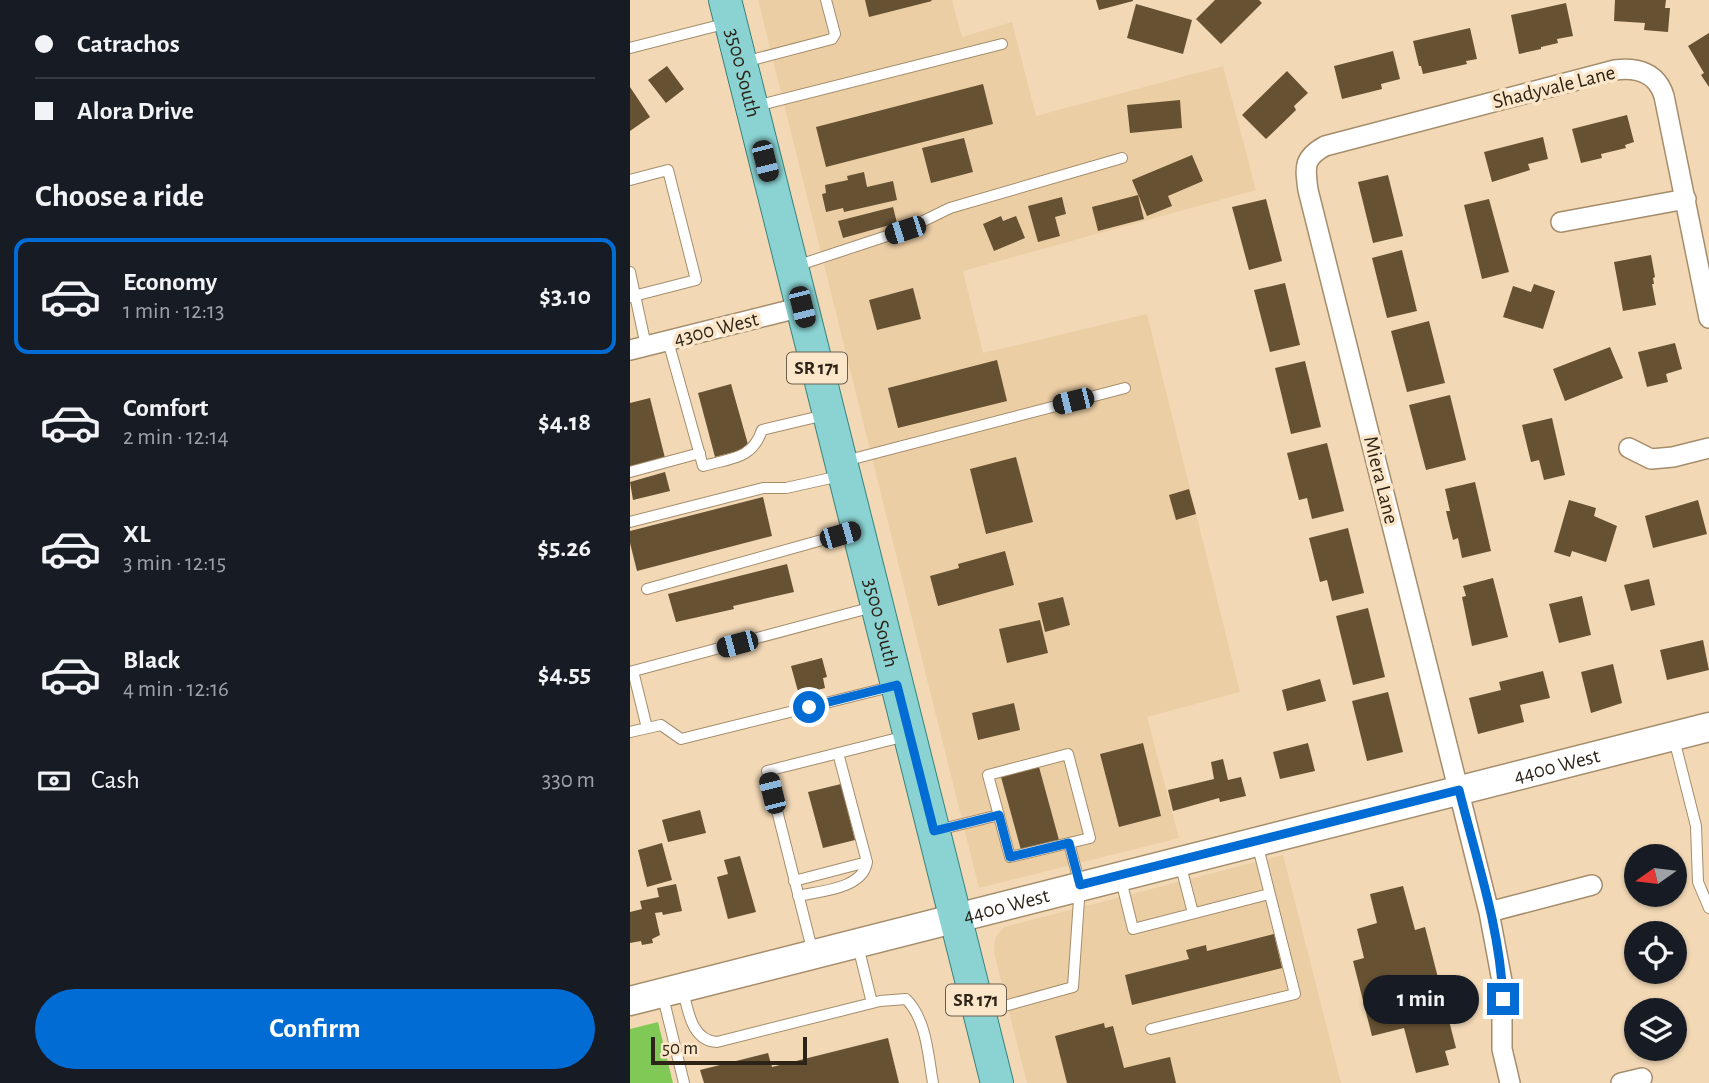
<!DOCTYPE html>
<meta charset="utf-8">
<style>
body{margin:0;font-family:"Alegreya Sans",sans-serif;background:#20242c;color:#f1f3f6;height:100vh;display:flex;flex-direction:column;font-size:26px;white-space:nowrap}
*{box-sizing:border-box;margin:0}
p{font-size:23px;color:#9ea1a6}
.icon{flex:none;width:38px;height:38px;fill:none;stroke:currentColor;stroke-width:2;stroke-linecap:round;stroke-linejoin:round}
.map{position:relative;flex:1;overflow:hidden}
.sheet{display:flex;flex-direction:column;background:#171b24;width:630px}
.sheet>*{flex:none}
.hud{display:grid;align-content:center;height:154px;padding:0 35px;background:#171b24}
.needle{width:46px;rotate:256deg}
.controls{position:absolute;left:994px;top:844px;display:grid;gap:14px}
.controls a{display:grid;place-items:center;width:63px;height:63px;border-radius:50%;background:#171b24;box-shadow:0 2px 5px #0004;font-size:35px}
.scale{position:absolute;left:21px;bottom:18px;width:156px;box-sizing:border-box;padding-left:7px;border:4px solid #2d2316;border-top:0;font-size:19px;line-height:24px;white-space:nowrap;color:#2d2316;-webkit-text-stroke:5px #fbe6ca;paint-order:stroke}
.end{position:absolute;width:32px;height:32px;margin:-16px;border:9px solid #016cd4;background:#fff;box-shadow:0 0 0 4px #fff}
.from{border-radius:50%}
.bubble{position:absolute;height:49px;border-radius:24px;background:#171b24;box-shadow:0 2px 5px #0004;font-size:23px;font-weight:700;line-height:49px;text-align:center}
.car{position:absolute;width:21px;height:42px;margin:-21px -10px;border-radius:9px;box-shadow:0 0 5px 2px #0007;background:linear-gradient(#222 24%,#8ab4d8 0 40%,#222 0 76%,#8ab4d8 0 86%,#222 0)}
.hud b{display:flex;align-items:center;gap:24px;height:66px;font-size:26px}
.hud b+b{border-top:2px solid #363941}
.hud i{width:18px;height:18px;background:#f1f3f6}
ul{padding:0;list-style:none}
li{display:flex;align-items:center;gap:21px;height:116px;margin:0 14px 10px;padding:0 21px;border:4px solid transparent;border-radius:14px}
li div{flex:1}
li b{display:block;font-size:26px}
li em{font-style:normal;font-weight:700}
li.on{border-color:#016cd4}
li>.icon{width:63px;height:63px;stroke-width:1.5}
h2{padding:0 35px;font-size:32px;line-height:84px}
.pay{display:flex;align-items:center;gap:18px;height:77px;padding:0 35px;font-size:26px}
.pay p{margin-inline-start:auto}
.cta{display:flex;gap:14px;margin-top:auto;padding:14px 35px}
.cta a{flex:1;height:80px;border-radius:42px;background:#016cd4;color:#fff;font-size:28px;font-weight:700;line-height:80px;text-align:center}
main{display:flex;flex:1;min-height:0}
.map>svg:first-child{display:block}
.built{fill:#eccea5}
.green{fill:#81c957}
.building{fill:#665132}
.lines{fill:none;stroke-linecap:round;stroke-linejoin:round}
.lane-casing{stroke:#a58d6c;stroke-width:12}
.street-casing{stroke:#a58d6c;stroke-width:22}
.secondary-casing{stroke:#a58d6c;stroke-width:31}
.primary-casing{stroke:#38837e;stroke-width:34}
.lane{stroke:#fff;stroke-width:10}
.street{stroke:#fff;stroke-width:19}
.secondary{stroke:#fff;stroke-width:28}
.primary{stroke:#8bd3d3;stroke-width:32}
.route{stroke:#016cd4;stroke-width:9}
.labels{text-anchor:middle;dominant-baseline:central;stroke-width:7;stroke-linejoin:round;paint-order:stroke}
.shield{fill:#fbe6ca;stroke:#6b5e4c;stroke-width:2}
.shield-label{font-size:19px;font-weight:bold;fill:#2d2316}
.street-label{font-size:21px;fill:#2d2316;stroke:#fbe6ca}
</style>
<main>
<section class="sheet">
<div class="hud">
<b><i class="from"></i>Catrachos</b>
<b><i></i>Alora Drive</b>
</div>
<h2>Choose a ride</h2>
<ul>
<li class="on"><svg class="icon" aria-label="car" viewBox="0 0 24 24"><path d="M5 17H2v-5l4-1 3-4h7l3 4 3 1v5h-3M9 17h6M6 11h13"/><circle cx="7" cy="17" r="2"/><circle cx="17" cy="17" r="2"/></svg><div><b>Economy</b><p>1 min · 12:13</p></div><em>$3.10</em></li>
<li><svg class="icon" aria-label="car" viewBox="0 0 24 24"><path d="M5 17H2v-5l4-1 3-4h7l3 4 3 1v5h-3M9 17h6M6 11h13"/><circle cx="7" cy="17" r="2"/><circle cx="17" cy="17" r="2"/></svg><div><b>Comfort</b><p>2 min · 12:14</p></div><em>$4.18</em></li>
<li><svg class="icon" aria-label="car" viewBox="0 0 24 24"><path d="M5 17H2v-5l4-1 3-4h7l3 4 3 1v5h-3M9 17h6M6 11h13"/><circle cx="7" cy="17" r="2"/><circle cx="17" cy="17" r="2"/></svg><div><b>XL</b><p>3 min · 12:15</p></div><em>$5.26</em></li>
<li><svg class="icon" aria-label="car" viewBox="0 0 24 24"><path d="M5 17H2v-5l4-1 3-4h7l3 4 3 1v5h-3M9 17h6M6 11h13"/><circle cx="7" cy="17" r="2"/><circle cx="17" cy="17" r="2"/></svg><div><b>Black</b><p>4 min · 12:16</p></div><em>$4.55</em></li>
</ul>
<div class="pay"><svg class="icon" aria-label="cash" viewBox="0 0 24 24"><path d="M3 7h18v10H3z"/><circle cx="12" cy="12" r="2"/></svg>Cash<p>330 m</p></div>
<div class="cta"><a>Confirm</a></div>
</section>
<div class="map">
<svg width="1079" height="1083" viewBox="0 0 1079 1083">
<rect width="100%" height="100%" fill="#f2d8b5"/>
<!-- built -->
<path class="built" d="M128,0h194l10,37 50,-15 24,94 187,-50 33,124 -293,81 20,82 164,-39 93,378 -93,25 32,121 -200,50z
M653,855l58,228h-314l-33,-130 1,-15 9,-11z"/>
<!-- green -->
<path class="green" d="M28,1022l15,61h-43v-54z"/>
<!-- building -->
<path class="building" d="M235,0h66l1,1 -63,16z
M466,0h37v1l-34,9z
M585,0h44l3,3 -41,41 -25,-25z
M985,0h51l-1,8h5l-2,24 -24,-2 1,-7 -31,-2z
M936,3l7,33 -16,3 1,4 -17,4v2l-22,5 -8,-39z
M506,4l56,16 -9,34 -56,-16z
M840,28l7,31 -11,2 1,3 -44,10 -2,-8h-2l-6,-25z
M1079,33v54l-8,-12 3,-2 -16,-27z
M763,51l7,28 -19,5 1,5 -40,10 -8,-33z
M37,66l17,23 -18,14 -18,-23z
M657,71l21,22 -14,13 2,4 -30,29 -24,-24z
M353,84l10,40 -167,43 -10,-40z
M0,87l20,30 -20,14z
M550,100l2,28 -52,5 -3,-28z
M997,115l7,27 -9,3 1,3 -25,6 1,4 -21,5 -9,-34z
M913,137l5,22 -20,5 2,6 -38,12 -8,-30z
M334,138l9,34 -42,11 -9,-35z
M562,155l11,26 -35,15 4,10 -25,10 -15,-36z
M234,172l3,15 26,-6 4,19 -53,12 -1,-4 -17,4 -4,-18 4,-1 -1,-8 23,-5 -1,-4z
M758,175l15,61 -30,7 -15,-61z
M508,195l6,24 -46,12 -6,-24z
M432,197l4,17 -11,3 5,19 -22,6 -10,-36z
M636,199l16,62 -33,9 -17,-63z
M859,199l20,73 -27,7 -18,-74z
M263,207l4,16 -54,15 -5,-17z
M371,216l2,5 13,-5 9,22 -31,13 -11,-27z
M772,250l15,61 -30,7 -15,-60z
M1021,255l4,22 -2,1 1,6h-2l4,21 -33,6 -9,-49z
M655,283l15,62 -30,7 -16,-62z
M904,284l21,7 -12,38 -40,-12 10,-31 18,6z
M283,288l8,31 -44,11 -8,-30z
M799,321l16,62 -38,9 -16,-61z
M1045,343l7,26 -16,5 2,8 -21,5 -9,-35z
M980,347l13,31 -58,23 -12,-32z
M367,360l10,41 -109,27 -10,-40z
M675,361l16,66 -30,7 -16,-66z
M101,384l18,64 -34,9 -17,-64z
M820,395l16,65 -40,10 -17,-65z
M20,398l15,60 -35,9v-64z
M922,418l13,57 -21,5 -5,-20 -8,2 -9,-37z
M697,443l17,68 -32,8 -5,-21 -8,2 -12,-47z
M386,457l17,65 -47,12 -16,-65z
M35,472l5,19 -37,9 -3,-18z
M845,482l16,69 -29,7 -4,-20 -5,2 -7,-29h4l-5,-22z
M559,489l7,25 -20,6 -7,-25z
M133,497l9,39 -135,35 -7,-28v-12z
M939,500l27,8 -2,8 23,10 -11,36 -34,-11 -2,6 -16,-5z
M1068,500l9,34 -54,14 -8,-32z
M718,528l16,65 -32,8 -5,-21 -7,2 -11,-44z
M375,551l9,34 -76,21 -8,-30 29,-8 -1,-4z
M157,564l7,28 -61,14 1,3 -58,13 -8,-28z
M863,578l15,59 -36,9 -10,-49 4,-1 -3,-10z
M1019,579l6,26 -24,6 -7,-26z
M952,596l9,39 -32,8 -10,-39z
M433,597l7,28 -25,7 -7,-29z
M738,608l17,69 -32,8 -17,-69z
M410,620l8,33 -41,10 -8,-34z
M1073,640l6,30 -42,10 -7,-30z
M192,658l5,19 -4,1 2,10 -26,7 -8,-29z
M983,664l9,39 -31,10 -10,-41z
M913,671l7,27 -30,7 4,17 -46,12 -9,-36 32,-8 -2,-8z
M690,679l6,22 -39,10 -5,-21z
M758,692l15,60 -36,9 -15,-60z
M384,703l6,27 -42,10 -6,-27z
M513,743l18,73 -42,11 -19,-73z
M678,743l7,28 -35,8 -7,-27z
M593,759l5,21 13,-3 5,19 -26,6 -1,-4 -46,13 -5,-21 46,-11 -3,-17z
M409,767l20,73 -38,10 -20,-73z
M211,784l14,56 -32,8 -15,-56z
M70,810l6,23 -38,9 -6,-22z
M32,843l10,37 -25,7 -9,-37z
M110,856l16,56 -28,7 -11,-42 11,-3 -4,-14z
M46,884l6,27 -19,4 -1,-3 -7,1 5,22 -8,4 1,4 -11,2 -1,-4 -11,2v-31l12,-3 -2,-8 19,-4 -2,-9z
M773,886l12,44 10,-3 31,121 -11,3 4,14 -33,8 -12,-45 -32,8 -19,-75 11,-3 -7,-29 20,-6 -7,-29z
M644,934l8,34 -150,37 -7,-30 64,-16 -3,-9 20,-5 1,6z
M474,1023l1,5 8,-2 11,42 46,-11 6,26h-109l-12,-47z
M258,1038l11,45h-195l-4,-13 68,-17 4,14z"/>
<g class="lines">
<defs>
<path id="lane" d="M0,48l98,-25
M114,62l88,-23 3,-5 -9,-34
M126,106l246,-62
M0,180l38,-10 28,110 -66,17
M166,266l109,-36 45,-22 172,-50
M0,272l16,74
M38,341l35,125c27,-8 49,-6 59,-36l63,-15
M215,461l280,-73
M0,472l70,-19
M0,522l133,-34h23l54,-12
M17,589l207,-58
M3,671l14,57
M0,672l243,-65
M0,732l31,-7 20,14 213,-53
M1044,739l22,87 2,56 11,26
M308,830l61,-15
M550,863l13,50
M491,880l12,49 136,-35
M164,881l73,-19 -29,-109
M168,896c22,-5 65,-7 69,-34
M228,946l14,57
M183,953l-46,-182 139,-35
M53,991c5,20 9,50 34,51l163,-41 26,-2c21,21 22,57 27,84
M33,997l21,86
M353,1012l90,-25 7,-102 -11,-42 -59,14 -22,-82 80,-21 22,84 -21,5
M521,1029l144,-35 -38,-151"/>
<path id="street" d="M931,222l125,-23
M0,350l172,-43
M999,448l22,11 22,-2 36,-9
M859,912l103,-27
M880,1083l-8,-34v-68l-13,-69 -181,-722c-3,-23 -5,-32 17,-44l290,-76c23,-3 42,3 49,26l45,222
M991,1083l21,-5"/>
<g id="secondary">
<path id="s1" d="M0,1001l1079,-274"/>
</g>
<g id="primary">
<path id="s2" d="M95,0l272,1083"/>
</g>
</defs>
<!-- lane casing -->
<use href="#lane" class="lane-casing"/>
<!-- street casing -->
<use href="#street" class="street-casing"/>
<!-- secondary casing -->
<use href="#secondary" class="secondary-casing"/>
<!-- primary casing -->
<use href="#primary" class="primary-casing"/>
<!-- lane -->
<use href="#lane" class="lane"/>
<!-- street -->
<use href="#street" class="street"/>
<!-- secondary -->
<use href="#secondary" class="secondary"/>
<!-- primary -->
<use href="#primary" class="primary"/>
</g>
<g class="lines">
<!-- route -->
<path class="route" d="M179,707l88,-22 37,146 65,-16 11,42 59,-14 11,42 379,-95c17,68 41,138 44,209"/>
</g>
<g class="labels">
<!-- shield labels -->
<g class="shield">
<rect x="157" y="352.5" width="60" height="31" rx="5"/>
<rect x="316" y="984.5" width="60" height="31" rx="5"/>
</g>
<g class="shield-label">
<text x="187" y="368">SR 171</text>
<text x="346" y="1000">SR 171</text>
</g>
<!-- street labels -->
<g class="street-label">
<text stroke="none"><textPath href="#s2" startOffset="75">3500 South</textPath></text>
<text transform="translate(924 87) rotate(-14)">Shadyvale Lane</text>
<text transform="translate(86 329) rotate(-14)">4300 West</text>
<text transform="translate(751 480) rotate(76)">Miera Lane</text>
<text stroke="none"><textPath href="#s2" startOffset="642">3500 South</textPath></text>
<text stroke="none"><textPath href="#s1" startOffset="956">4400 West</textPath></text>
<text stroke="none"><textPath href="#s1" startOffset="388">4400 West</textPath></text>
</g>
</g>
</svg>
<div class="controls">
<a><svg class="needle" viewBox="-14 -14 28 28"><path d="M0-13l5 13h-10z" fill="#e53935"/><path d="M0 13l5-13h-10z" fill="#9ea1a6"/></svg></a>
<a><svg class="icon" aria-label="locate" viewBox="0 0 24 24"><circle cx="12" cy="12" r="6"/><path d="M12 2v4M12 18v4M2 12h4M18 12h4"/></svg></a>
<a><svg class="icon" aria-label="layers" viewBox="0 0 24 24"><path d="M12 4l9 5-9 5-9-5zM3 14l9 5 9-5"/></svg></a>
</div>
<div class="scale">50 m</div>
<i class="end from" style="left:179px;top:707px"></i>
<i class="end" style="left:873px;top:999px"></i>
<div class="bubble" style="left:733px;top:975px;width:116px">1 min</div>
<i class="car" style="left:135px;top:161px;rotate:166deg"></i>
<i class="car" style="left:275px;top:230px;rotate:252deg"></i>
<i class="car" style="left:172px;top:307px;rotate:166deg"></i>
<i class="car" style="left:443px;top:401px;rotate:256deg"></i>
<i class="car" style="left:210px;top:535px;rotate:74deg"></i>
<i class="car" style="left:107px;top:644px;rotate:255deg"></i>
<i class="car" style="left:142px;top:793px;rotate:346deg"></i>
</div>
</main>
